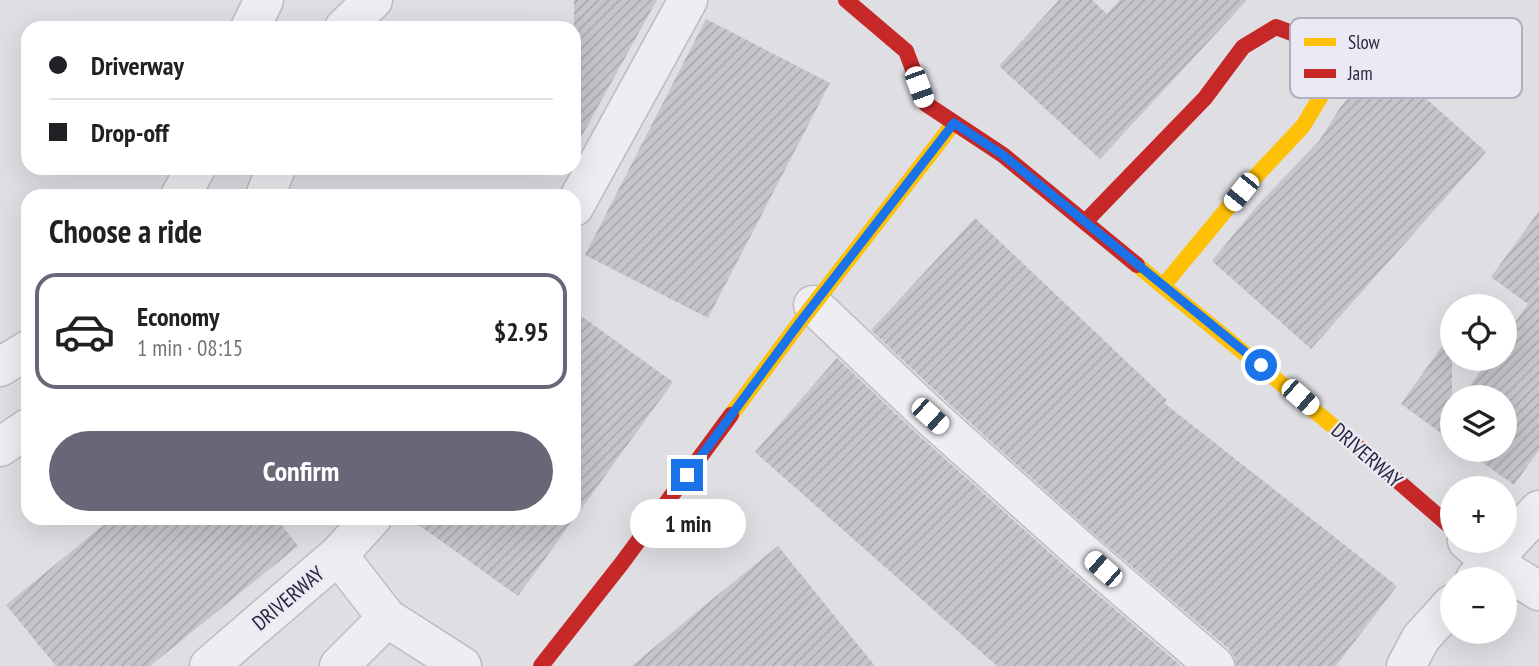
<!DOCTYPE html>
<meta charset="utf-8">
<style>
body{margin:0;font-family:"PT Sans Narrow",sans-serif;background:#f2f2f2;color:#202124;height:100vh;display:flex;flex-direction:column;font-size:26px;white-space:nowrap}
*{box-sizing:border-box;margin:0}
p{font-size:23px;color:#757577}
.icon{flex:none;width:38px;height:38px;fill:none;stroke:currentColor;stroke-width:2;stroke-linecap:round;stroke-linejoin:round}
.map{position:relative;flex:1;overflow:hidden}
.side{position:absolute;left:21px;top:189px;width:560px;height:336px;display:flex;flex-direction:column;background:#fff;border-radius:21px;box-shadow:0 7px 28px #0002}
.side>*{flex:none}
.guide{position:absolute;left:21px;top:21px;width:560px;height:154px;border-radius:21px;box-shadow:0 7px 28px #0002;display:grid;align-content:center;height:154px;padding:0 28px;background:#fff}
.buttons{position:absolute;left:1440px;top:294px;display:grid;gap:14px}
.buttons a{display:grid;place-items:center;width:77px;height:77px;border-radius:50%;background:#fff;box-shadow:0 7px 28px #0002;font-size:35px}
.end{position:absolute;width:32px;height:32px;margin:-16px;border:9px solid #1a73e8;background:#fff;box-shadow:0 0 0 4px #fff}
.from{border-radius:50%}
.bubble{position:absolute;height:49px;border-radius:24px;background:#fff;box-shadow:0 7px 28px #0002;font-size:23px;font-weight:600;line-height:49px;text-align:center}
.car{position:absolute;width:21px;height:42px;margin:-21px -10px;border-radius:9px;box-shadow:0 0 5px 2px #0007;background:linear-gradient(#fff 24%,#345 0 40%,#fff 0 76%,#345 0 86%,#fff 0)}
.guide b{display:flex;align-items:center;gap:24px;height:66px;font-size:26px}
.guide b+b{border-top:2px solid #e0e0e0}
.guide i{width:18px;height:18px;background:#202124}
ul{padding:0;list-style:none}
li{display:flex;align-items:center;gap:21px;height:116px;margin:0 14px 10px;padding:0 14px;border:4px solid transparent;border-radius:21px}
li div{flex:1}
li b{display:block;font-size:26px}
li em{font-style:normal;font-weight:600}
li.active{border-color:#686677}
li>.icon{width:63px;height:63px;stroke-width:1.5}
h2{padding:0 28px;font-size:32px;line-height:84px}
.primary-button{display:flex;gap:14px;margin-top:auto;padding:14px 28px}
.primary-button a{flex:1;height:80px;border-radius:42px;background:#686677;color:#fff;font-size:28px;font-weight:600;line-height:80px;text-align:center}
.map>svg:first-child{display:block}
.building{fill:url(#building-hatch)}
.lines{fill:none;stroke-linecap:round;stroke-linejoin:round}
.street-casing{stroke:#bbbbc1;stroke-width:41}
.street{stroke:#eeedf1;stroke-width:38}
.slow{stroke:#ffc107;stroke-width:16}
.jam{stroke:#c62828;stroke-width:16}
.route{stroke:#1a73e8;stroke-width:9}
.labels{text-anchor:middle;dominant-baseline:central;stroke-width:5;stroke-linejoin:round;paint-order:stroke}
.street-label{font-size:21px;fill:#28253d;stroke:#ebeaf4}
.key{fill:#ebeaf4;stroke:#b0afbd;stroke-width:2}
.key-label{font-size:19px;fill:#28253d}
</style>
<div class="map">
<svg width="1539" height="666" viewBox="0 0 1539 666">
<defs>
<pattern id="building-hatch" width="6" height="6" patternUnits="userSpaceOnUse" patternTransform="scale(1.75)"><rect width="6" height="6" fill="#c5c5cb"/><path d="M-1 1l2-2M0 6l6-6M5 7l2-2" fill="none" stroke="#a9a9af"/></pattern>
</defs>
<rect width="100%" height="100%" fill="#dedee3"/>
<!-- building -->
<path class="building" d="M574,0h83l-83,150z
M1059,0h33l15,14 13,-14h127l-147,159 -101,-93z
M706,19l124,64 -122,235 -123,-63z
M1382,59l104,93 -175,197 -99,-88 45,-55 62,-65 22,-35z
M1539,211v239l-25,35 -49,-35h40v-53h-43l27,-38h16v-22l23,-33 -37,-27z
M975,218l192,182 -3,3 233,183 -61,80h-100l-1,-8 -6,-9 -133,-113 -151,-136 -74,-70z
M574,311l99,71 -155,214 -109,-78h165z
M1452,332v109l-51,-37z
M837,358l78,74 153,137 113,97h-184l-242,-214z
M112,518h164l22,28 -148,120h-94l-50,-61z
M778,546l97,120h-243l61,-51z"/>
<g class="lines">
<defs>
<path id="street" d="M250,28l14,-28
M344,28l29,-28
M180,196l16,-28
M265,196l11,-28
M574,207l114,-207
M813,305l117,111 152,136 133,114
M0,367l28,-17
M0,447l28,-19
M1467,541l25,21 47,29
M338,555l34,-37
M1475,579l64,-69
M209,666l129,-111 49,63 75,48
M339,666l48,-48
M1406,666l15,-28 31,-34"/>
</defs>
<!-- street casing -->
<use href="#street" class="street-casing"/>
<!-- street -->
<use href="#street" class="street"/>
<!-- slow -->
<path class="slow" d="M1137,265l224,184
M1163,286l78,-94 62,-66 27,-45 -18,-38
M731,415l69,-93 154,-199"/>
<!-- jam -->
<path class="jam" d="M846,0l60,51 20,53 77,51 134,110
M1085,222l120,-124 38,-51 33,-20 34,13 2,3
M1361,449l91,79
M541,666l81,-103 109,-148"/>
</g>
<g class="lines">
<!-- route -->
<path class="route" d="M687,475l113,-153 154,-199 49,32 258,210"/>
</g>
<g class="labels">
<!-- street labels -->
<g class="street-label">
<text transform="translate(1367 455) rotate(41)">DRIVERWAY</text>
<text transform="translate(288 598) rotate(-40)">DRIVERWAY</text>
</g>
</g>
<!-- legend -->
<rect x="1290" y="18" width="232" height="80" rx="10" class="key"/>
<rect x="1304" y="38" width="32" height="8" fill="#ffc107"/>
<rect x="1304" y="69" width="32" height="9" fill="#c62828"/>
<g class="key-label">
<text x="1348" y="49">Slow</text>
<text x="1348" y="80">Jam</text>
</g>
</svg>
<div class="buttons">
<a><svg class="icon" aria-label="locate" viewBox="0 0 24 24"><circle cx="12" cy="12" r="6"/><path d="M12 2v4M12 18v4M2 12h4M18 12h4"/></svg></a>
<a><svg class="icon" aria-label="layers" viewBox="0 0 24 24"><path d="M12 4l9 5-9 5-9-5zM3 14l9 5 9-5"/></svg></a>
<a>+</a>
<a>−</a>
</div>
<i class="end from" style="left:1261px;top:365px"></i>
<i class="end" style="left:687px;top:475px"></i>
<div class="bubble" style="left:630px;top:499px;width:116px">1 min</div>
<i class="car" style="left:919px;top:87px;rotate:160deg"></i>
<i class="car" style="left:1241px;top:192px;rotate:219deg"></i>
<i class="car" style="left:1300px;top:397px;rotate:131deg"></i>
<i class="car" style="left:930px;top:416px;rotate:132deg"></i>
<i class="car" style="left:1103px;top:569px;rotate:311deg"></i>
<div class="guide">
<b><i class="from"></i>Driverway</b>
<b><i></i>Drop-off</b>
</div>
<section class="side">
<h2>Choose a ride</h2>
<ul>
<li class="active"><svg class="icon" aria-label="car" viewBox="0 0 24 24"><path d="M5 17H2v-5l4-1 3-4h7l3 4 3 1v5h-3M9 17h6M6 11h13"/><circle cx="7" cy="17" r="2"/><circle cx="17" cy="17" r="2"/></svg><div><b>Economy</b><p>1 min · 08:15</p></div><em>$2.95</em></li>
</ul>
<div class="primary-button"><a>Confirm</a></div>
</section>
</div>
